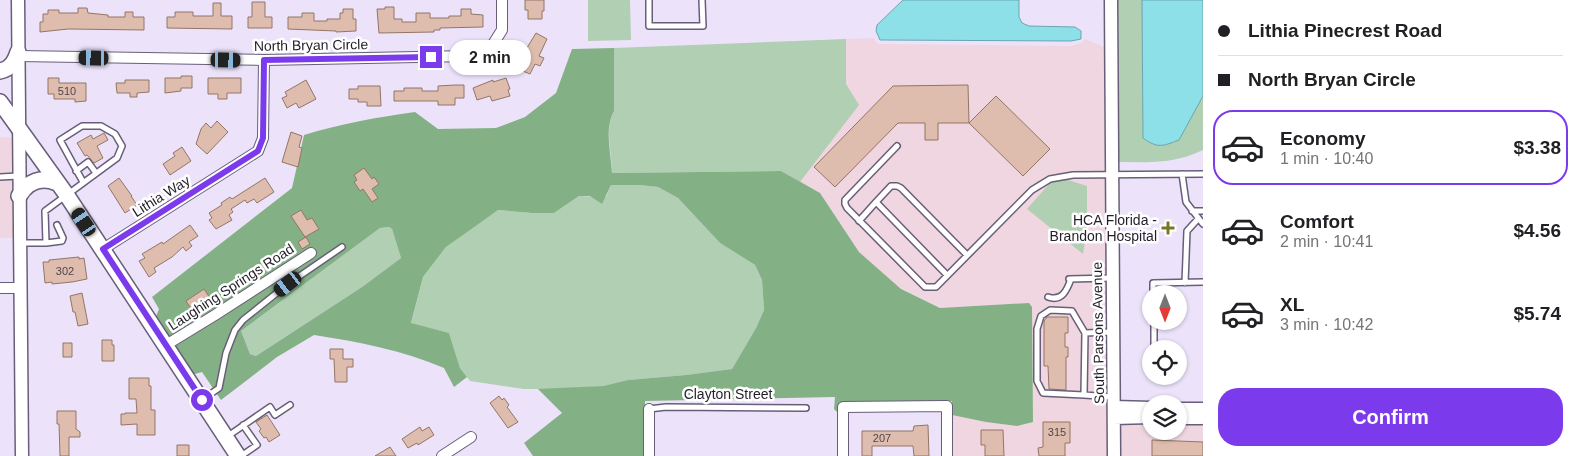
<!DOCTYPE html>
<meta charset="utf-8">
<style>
body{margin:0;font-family:Arial,sans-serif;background:#f2f2f2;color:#202124;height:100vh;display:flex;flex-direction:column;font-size:19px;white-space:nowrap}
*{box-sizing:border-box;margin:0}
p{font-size:16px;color:#757577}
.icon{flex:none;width:28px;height:28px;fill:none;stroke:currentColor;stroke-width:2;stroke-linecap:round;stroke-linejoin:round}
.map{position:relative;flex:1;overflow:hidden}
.panel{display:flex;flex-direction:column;background:#fff;width:375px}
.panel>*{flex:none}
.top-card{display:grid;align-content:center;height:110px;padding:0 15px;background:#fff}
.needle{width:32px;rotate:180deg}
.fabs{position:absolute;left:1142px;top:285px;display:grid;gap:10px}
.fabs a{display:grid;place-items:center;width:45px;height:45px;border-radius:50%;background:#fff;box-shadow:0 1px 4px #0004;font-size:25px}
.end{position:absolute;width:22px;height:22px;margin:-11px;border:6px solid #7c3aed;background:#fff;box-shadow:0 0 0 2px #fff}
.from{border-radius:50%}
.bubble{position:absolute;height:35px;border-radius:18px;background:#fff;box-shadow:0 1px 4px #0004;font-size:16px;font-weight:700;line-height:35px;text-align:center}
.car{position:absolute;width:15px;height:30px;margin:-15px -8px;border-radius:6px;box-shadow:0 0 4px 1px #0007;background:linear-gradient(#222 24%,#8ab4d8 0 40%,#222 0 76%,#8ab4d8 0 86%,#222 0)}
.top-card b{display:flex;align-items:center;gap:18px;height:48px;font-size:19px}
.top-card b+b{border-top:1px solid #e0e0e0}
.top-card i{width:12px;height:12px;background:#202124}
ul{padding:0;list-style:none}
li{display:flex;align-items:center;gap:15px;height:75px;margin:0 10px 8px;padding:0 5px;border:2px solid transparent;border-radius:20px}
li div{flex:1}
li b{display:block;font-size:19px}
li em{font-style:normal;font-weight:700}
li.current{border-color:#7c3aed}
li>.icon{width:45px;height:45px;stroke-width:1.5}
.button{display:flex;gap:10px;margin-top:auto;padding:10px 15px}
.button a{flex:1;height:58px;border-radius:20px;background:#7c3aed;color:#fff;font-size:20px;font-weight:700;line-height:58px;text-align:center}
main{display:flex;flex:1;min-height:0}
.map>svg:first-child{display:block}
.commercial{fill:#efd6e0;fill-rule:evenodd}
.green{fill:#b1cfb2}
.forest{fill:#83b185;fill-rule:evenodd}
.water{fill:#8ddfe8;stroke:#6da5af}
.building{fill:#debdae;stroke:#937567}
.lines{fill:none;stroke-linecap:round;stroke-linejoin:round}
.service-casing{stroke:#695e79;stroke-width:8}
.minor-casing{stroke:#695e79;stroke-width:12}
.tertiary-casing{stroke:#695e79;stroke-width:15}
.secondary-casing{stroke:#695e79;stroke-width:18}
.service{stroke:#fff;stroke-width:5}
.minor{stroke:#fff;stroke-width:10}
.tertiary{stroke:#fff;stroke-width:12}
.secondary{stroke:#fff;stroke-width:15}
.route{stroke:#7c3aed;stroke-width:6}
.poi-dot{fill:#747b25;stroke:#fff;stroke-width:2}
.labels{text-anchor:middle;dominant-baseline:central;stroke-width:5;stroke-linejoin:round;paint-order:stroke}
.number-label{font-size:11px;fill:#51464a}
.street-label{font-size:14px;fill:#221e29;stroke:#fff}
.poi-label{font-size:14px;fill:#221e29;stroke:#fff;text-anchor:end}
</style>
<main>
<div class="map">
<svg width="1203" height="456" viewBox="0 0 1203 456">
<rect width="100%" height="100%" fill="#ece3fb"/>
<!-- commercial -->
<path class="commercial" d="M874,38l3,5 3,1 191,2 11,-3 3,-4 22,9 3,408h-158v-41l34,7 31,4 11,-123 -88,5 -39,-19 -42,-37 -39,-59 -20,-11 58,-77 -12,-21v-45zM1056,176l31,10v42z
M0,137l14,1 1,100h-15z
M1119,423h32v8h28v-8h24v33h-84z"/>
<!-- green -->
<path class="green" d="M588,0h42l1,40 -43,1z
M1111,0h92v150c-30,15 -59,12 -92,12z
M846,39v45l13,21 -59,77 -19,-11 -169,2c0,-21 -8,-43 2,-62v-63z
M1056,176l31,10v42l-4,26 -56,-45z
M611,185h29l18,2 20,11 42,45 35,22 7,15 2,30 -8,18 -24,41 -46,6 -58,5 -25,6 -42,3h-37l-54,-8 -10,-13 -11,-35 -38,-9 12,-47 23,-30 33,-25 19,-12 34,3h22l25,-17 27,1z
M389,227l3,2 9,29 -39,29 -106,69 -6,-2 -9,-23 139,-103z"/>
<!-- forest -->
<path class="forest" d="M614,48v63c-10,19 -3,41 -2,62l169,-2 39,22 39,59 42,37 39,19 89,-5 3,4 1,115 -16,4 -31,-4 -34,-7v-14l-113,1 -1,11 -4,-4 1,-12 -190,4 -1,55h-111l-9,-13 38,-30 -24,-24 65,-3 25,-6 58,-5 46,-6 24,-41 8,-18 -2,-30 -7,-15 -35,-22 -42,-45 -20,-11 -18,-2h-29l-9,19 -12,-8h-11l-25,17h-22l-34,-3 -52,37 -23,30 -12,46 38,10 11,35 7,9 -13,10 -10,-19c-42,-18 -85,-26 -130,-33l-37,22 -56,43 -19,-28 -11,3 -36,-56 4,-10 -7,-12 140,-109 12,-53c36,-11 74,-18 111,-23l23,17 58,-1 29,-11 31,-24 16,-44zM389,227l3,2 9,29 -39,29 -106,69 -6,-2 -9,-23 139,-103z"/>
<!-- water -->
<path class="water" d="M903,0h116v17l3,6 7,3 46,1 6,4v8l-10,2 -191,-1 -4,-9 1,-6z
M1142,0h61v96l-24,44c-16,6 -21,9 -36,-2z"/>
<!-- building -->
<path class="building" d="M525,0h19v11h-2v8h-14v-9h-3z
M252,2h13v15h7v11h-24v-11h4z
M213,3h8v13h11v13l-65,-1v-11h8v-5h18v4h20z
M385,7h9v12h8v3h14v-9h14v5h19v-2h12v-7h10v5l12,1v12l-43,1v2h-6v2l-55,1 -2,-24h8z
M78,8h9l1,5 20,2v2h17v-5h8v5h11v13l-76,-1 -28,3v-10h3v-8h5v-4h11v3h19z
M343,9h10v10h3v12l-20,1v-1l-48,-2v-12h14v-4h12v8h13v-2h13v-6h3z
M536,33l11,6 -8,17 5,2 -4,8 -5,-2 -5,10 -12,-5 6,-12 -2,-1z
M181,76h11v12h-11v3l-16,2v-15h16z
M48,78h11v5h27v18l-11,1v-3h-21v-5h-6z
M208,78h33v15h-14v6h-9v-5h-10z
M506,78l4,11 -2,1 2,6 -18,5 -2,-5 -13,4 -4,-12 20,-8v2z
M125,80h24v12l-12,1v4h-7v-4h-13l-1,-10h9z
M306,80l10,19 -17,9 -3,-5 -9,5 -5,-10 5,-2 -2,-4z
M455,85h9v13h-9v7h-17v-4h-44v-10h10v-3h18v3h16v-5z
M968,85l1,38h-31v17h-13v-17h-27l-63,64 -21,-20 79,-81z
M358,86h22l1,20h-14v-4h-9v-3h-9v-10h9z
M996,96l54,53 -27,27 -54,-53z
M217,121l11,11 -21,22 -11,-10 5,-15 5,-6 5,5z
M291,132l11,4 -3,11 3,1 -4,19 -16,-5z
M104,133l4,7 -11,6 6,12 -9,5 -7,-8 -2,1 -8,-13 14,-8 2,4z
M182,147l9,14 -21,14 -7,-11 12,-8 -2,-3z
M364,168l8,11 2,-2 5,7 -7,5 6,9 -6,4 -9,-13 -3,2 -6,-9 3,-2 -3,-5z
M119,178l13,18h-1l6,9 -12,8 -17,-27z
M265,178l9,14 -17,11 -3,-4 -7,4 -2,-3 -14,9 2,3 -4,3 3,5 -16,9 -7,-9 3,-2 -3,-5 13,-8 -1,-2 9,-6 2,2z
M301,210l6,10 5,-2 7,11 -14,8 -14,-21z
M190,225l8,11 -9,6 3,4 -6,5 -3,-4 -11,10 -18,11 2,4 -7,5 -10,-16 6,-3 -3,-4 20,-12 1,2z
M306,237l4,7 -8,5 -4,-7z
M79,257v2l5,-1 3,21 -15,3 -20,2v-2l-7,1 -2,-21h6v-2z
M204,289l8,12 -3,2v8h-1l-6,-8 -10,7 -6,-9z
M82,293l6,31 -10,2 -3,-14h-2l-3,-16z
M1047,317h21v16h-3v14h3v10h-2v33l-17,-1 -1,-23h-4v-45z
M102,340h10v5h2v16h-12z
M63,343h9v14h-9z
M330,349h13v10h10v8h-6v15h-12l-1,-23h-4z
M129,378h20v8h2v24h4v25h-18v-11l-16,1v-11h4v-1h12l-1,-14h-7z
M499,396l3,4 2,-2 5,7 -2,2 11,15 -10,6 -18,-25z
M57,411h19v18l4,3v5h-11v19h-9l-1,-32h-2z
M267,415l13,20 -11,7 -3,-5 -2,1 -5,-7 2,-2 -5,-7z
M1043,422h27v21h-5v13h-26l-1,-8 5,-1z
M928,425l1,31h-15l-1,-10h-41v10h-10v-25h51l1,-5z
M420,427l2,4 7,-4 5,8 -16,10 -1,-2 -9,5 -6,-9z
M981,430h22l1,26h-19v-11h-4z
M1152,440l51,2v14h-51z
M177,445h12v11h-12z
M390,447l6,9h-21z"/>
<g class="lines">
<defs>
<path id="service" d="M649,0v26h54l-1,-26
M897,146l-52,54v4l2,4 78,79h11l96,-97 18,-11 23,-4 130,-1
M76,171l12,-9 8,11
M1182,174l4,28 17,22
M0,177l18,-1
M876,202l15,-16h6l4,2 66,67
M1192,211h11
M859,221l17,-19 71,73
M20,243h26l-1,-32 72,-53 5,-12 -7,-12 -14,-8h-19l-22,14 23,42
M46,243l16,-2 1,-3 -6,-13
M1069,279l43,-1
M1185,283l2,-52 11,-12
M1153,294v-11l50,-1
M1048,297c14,5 19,-7 23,-18
M1154,321v28
M1084,395l-41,-2 -6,-12v-52l4,-13 9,-6 22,1 13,22
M1113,397l-29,-2 1,-62 28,-1
M202,400l17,-12 7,-35 9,-23 8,-10 45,-36 54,-37
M649,409l17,-2 140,1
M228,436l42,-29 5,8 15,-10
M241,456l16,-11 -14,-20"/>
<path id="minor" d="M18,56l246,4 204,-4 22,-7 12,-19v-30
M103,249l155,-98 5,-13 1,-78
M0,288h20
M166,345l49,-30 96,-62
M442,456l29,-19
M649,456v-47
M843,456v-49l104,-1v50"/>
<path id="tertiary" d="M18,0l4,456
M1111,0l3,456
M1114,407l37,1
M1179,409h24
M1114,418l37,-1
M1179,418h22"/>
<path id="secondary" d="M0,71c11,-2 15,-10 18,-19
M0,102l66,92 172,262
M19,196c9,-15 22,-20 38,-13"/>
</defs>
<!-- service casing -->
<use href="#service" class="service-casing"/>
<!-- minor casing -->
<use href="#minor" class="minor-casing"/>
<!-- tertiary casing -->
<use href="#tertiary" class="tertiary-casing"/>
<!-- secondary casing -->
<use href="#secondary" class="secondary-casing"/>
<!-- service -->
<use href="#service" class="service"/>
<!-- minor -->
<use href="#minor" class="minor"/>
<!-- tertiary -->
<use href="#tertiary" class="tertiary"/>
<!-- secondary -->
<use href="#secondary" class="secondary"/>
</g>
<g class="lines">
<!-- route -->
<path class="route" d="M202,400l-99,-151 155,-98 5,-13 1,-78 167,-3"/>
</g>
<!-- markers -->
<path class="poi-dot" d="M1165.5 220.5h5v5h5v5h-5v5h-5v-5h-5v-5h5z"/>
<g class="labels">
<!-- number labels -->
<g class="number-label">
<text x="67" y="91">510</text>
<text x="65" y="271">302</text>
<text x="1057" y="432">315</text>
<text x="882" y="438">207</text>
</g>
<!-- street labels -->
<g class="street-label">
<text transform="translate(311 45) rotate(-1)">North Bryan Circle</text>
<text transform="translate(161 196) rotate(-32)">Lithia Way</text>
<text transform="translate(231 287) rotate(-33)">Laughing Springs Road</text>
<text transform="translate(1098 333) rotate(-91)">South Parsons Avenue</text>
<text x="728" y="394">Clayton Street</text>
</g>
<!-- poi labels -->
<g class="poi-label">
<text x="1157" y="220">HCA Florida -<tspan x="1157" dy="16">Brandon Hospital</tspan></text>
</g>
</g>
</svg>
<div class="fabs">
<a><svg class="needle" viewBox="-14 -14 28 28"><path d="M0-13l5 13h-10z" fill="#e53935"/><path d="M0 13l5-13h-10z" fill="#757577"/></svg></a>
<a><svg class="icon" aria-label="locate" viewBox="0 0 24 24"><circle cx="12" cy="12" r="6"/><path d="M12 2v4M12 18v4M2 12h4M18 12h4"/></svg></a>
<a><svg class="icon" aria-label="layers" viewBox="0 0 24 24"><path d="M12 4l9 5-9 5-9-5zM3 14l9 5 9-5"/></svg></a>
</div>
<i class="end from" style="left:202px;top:400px"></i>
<i class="end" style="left:431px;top:57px"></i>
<div class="bubble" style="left:449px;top:40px;width:82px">2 min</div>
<i class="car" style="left:94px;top:58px;rotate:271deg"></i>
<i class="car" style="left:226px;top:60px;rotate:91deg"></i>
<i class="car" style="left:84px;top:222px;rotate:326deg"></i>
<i class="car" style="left:288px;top:284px;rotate:232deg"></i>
</div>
<section class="panel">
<div class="top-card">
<b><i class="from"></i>Lithia Pinecrest Road</b>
<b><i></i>North Bryan Circle</b>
</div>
<ul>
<li class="current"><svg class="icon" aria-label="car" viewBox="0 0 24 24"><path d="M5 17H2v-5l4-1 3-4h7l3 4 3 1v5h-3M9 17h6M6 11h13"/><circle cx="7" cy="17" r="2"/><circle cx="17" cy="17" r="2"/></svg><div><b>Economy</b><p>1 min · 10:40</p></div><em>$3.38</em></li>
<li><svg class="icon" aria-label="car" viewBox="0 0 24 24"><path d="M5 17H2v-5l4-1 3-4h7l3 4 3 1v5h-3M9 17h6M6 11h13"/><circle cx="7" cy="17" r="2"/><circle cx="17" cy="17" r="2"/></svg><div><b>Comfort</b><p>2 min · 10:41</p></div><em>$4.56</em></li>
<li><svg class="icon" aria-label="car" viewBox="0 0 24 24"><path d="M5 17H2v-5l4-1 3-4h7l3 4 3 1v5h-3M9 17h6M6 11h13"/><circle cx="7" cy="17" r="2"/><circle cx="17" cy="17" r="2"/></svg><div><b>XL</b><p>3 min · 10:42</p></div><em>$5.74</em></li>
</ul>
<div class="button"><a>Confirm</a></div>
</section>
</main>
